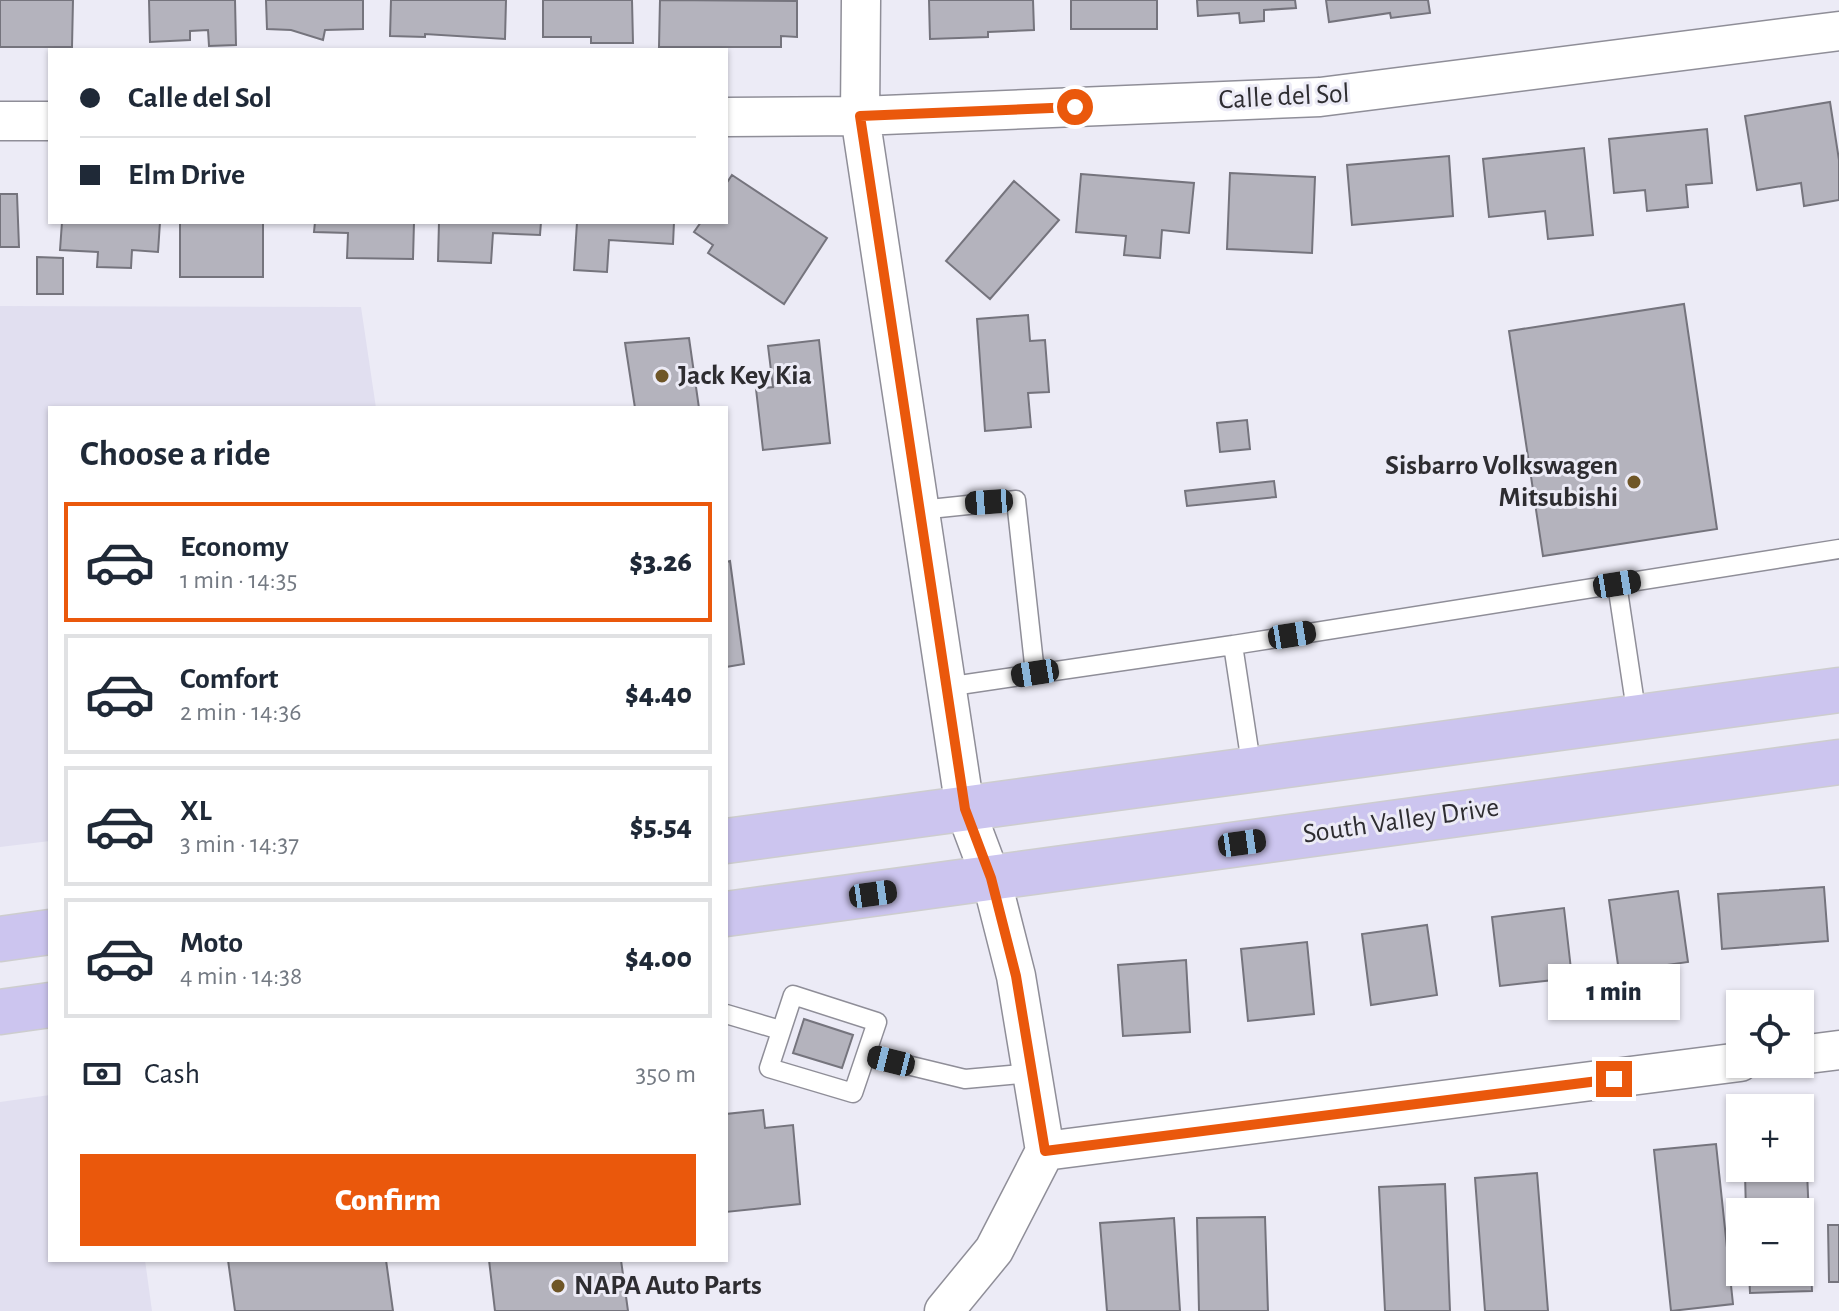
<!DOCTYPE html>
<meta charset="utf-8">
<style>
body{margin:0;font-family:"Alegreya Sans",sans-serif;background:#f2f2f3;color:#1f2937;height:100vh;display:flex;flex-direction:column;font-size:30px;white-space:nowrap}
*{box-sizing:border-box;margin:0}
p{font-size:26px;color:#747a83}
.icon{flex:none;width:44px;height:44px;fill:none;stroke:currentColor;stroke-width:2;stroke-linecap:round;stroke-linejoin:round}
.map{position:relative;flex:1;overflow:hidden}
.side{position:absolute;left:48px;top:406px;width:680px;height:856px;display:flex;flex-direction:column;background:#fff;border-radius:0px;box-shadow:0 2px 6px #0004}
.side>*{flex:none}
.guide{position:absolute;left:48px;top:48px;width:680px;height:176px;border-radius:0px;box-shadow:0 2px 6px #0004;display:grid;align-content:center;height:176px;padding:0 32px;background:#fff}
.tools{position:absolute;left:1726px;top:990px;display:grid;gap:16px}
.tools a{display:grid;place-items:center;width:88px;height:88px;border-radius:0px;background:#fff;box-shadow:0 2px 6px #0004;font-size:40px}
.end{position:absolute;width:36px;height:36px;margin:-18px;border:10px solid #ea580c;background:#fff;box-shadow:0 0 0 4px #fff}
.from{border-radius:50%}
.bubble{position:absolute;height:56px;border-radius:0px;background:#fff;box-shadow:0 2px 6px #0004;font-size:26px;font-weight:800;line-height:56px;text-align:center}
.car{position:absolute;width:24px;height:48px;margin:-24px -12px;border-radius:10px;box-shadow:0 0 6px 2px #0007;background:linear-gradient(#222 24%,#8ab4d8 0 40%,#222 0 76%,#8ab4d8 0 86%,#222 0)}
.guide b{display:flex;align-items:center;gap:28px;height:76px;font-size:30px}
.guide b+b{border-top:2px solid #e0e1e3}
.guide i{width:20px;height:20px;background:#1f2937}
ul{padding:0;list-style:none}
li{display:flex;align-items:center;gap:24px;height:120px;margin:0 16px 12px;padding:0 16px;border:4px solid #e0e1e3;border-radius:0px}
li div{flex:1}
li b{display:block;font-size:30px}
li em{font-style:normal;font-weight:800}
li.selected{border-color:#ea580c}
li>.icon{width:72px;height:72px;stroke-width:1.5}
h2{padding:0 32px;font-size:36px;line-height:96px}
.pay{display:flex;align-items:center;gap:20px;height:88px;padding:0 32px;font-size:30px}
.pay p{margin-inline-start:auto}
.primary-button{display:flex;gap:16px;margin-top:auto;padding:16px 32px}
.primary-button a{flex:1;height:92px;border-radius:0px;background:#ea580c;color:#fff;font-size:32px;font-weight:800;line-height:92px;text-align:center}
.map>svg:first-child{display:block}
.built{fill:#e1dff0}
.building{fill:#b4b3bd;stroke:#75747d;stroke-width:2}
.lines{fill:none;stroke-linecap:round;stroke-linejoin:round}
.lane-casing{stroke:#8f8e98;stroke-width:21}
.street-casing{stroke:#8f8e98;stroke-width:41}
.primary-casing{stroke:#cdcdce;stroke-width:47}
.lane{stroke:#fff;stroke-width:18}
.street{stroke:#fff;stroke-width:38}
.primary{stroke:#ccc5ef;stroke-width:44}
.route{stroke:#ea580c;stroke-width:10}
.poi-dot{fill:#6f5627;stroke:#ecebf6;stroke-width:3}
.labels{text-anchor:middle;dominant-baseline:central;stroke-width:6;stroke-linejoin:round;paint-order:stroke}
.street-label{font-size:28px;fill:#2e2d31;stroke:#ecebf6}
.poi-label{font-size:28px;font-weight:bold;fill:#2e2d31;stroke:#ecebf6;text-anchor:start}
</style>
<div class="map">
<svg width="1839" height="1311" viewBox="0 0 1839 1311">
<rect width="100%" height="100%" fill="#ecebf6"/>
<!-- built -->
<path class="built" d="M0,306l361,1 15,101h-326v433l-50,6z
M50,1095v165h95l7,51h-152v-209z"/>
<!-- building -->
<path class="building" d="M0,0h73l-1,47h-72z
M149,0h86l1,45 -27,1 -1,-16 -18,1v9l-40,2z
M266,0h97v29l-38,1 -2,10 -32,-10 -24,-1z
M391,0h115l-1,39 -80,-5v3l-35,-1z
M543,0h89l1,43h-42v-6h-48z
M660,0l137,1v36l-16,-1v11h-122z
M929,0h104l1,30 -46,2v5l-58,2z
M1071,0h86v29h-86z
M1197,0h98l1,8 -32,2v11l-24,2 -1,-10 -41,3z
M1326,0h102l2,13 -39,5 -1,-5 -61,9z
M1830,102l9,58v40l-35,6 -3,-23 -44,7 -12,-74z
M1707,129l5,54 -26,2 2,22 -41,4 -2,-21 -31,3 -5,-54z
M1584,148l9,87 -45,4 -3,-28 -56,6 -6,-58z
M1449,156l4,60 -101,9 -5,-60z
M1230,173l85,4 -3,76 -85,-4z
M1081,174l113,9 -5,50 -27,-3 -2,28 -36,-3 2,-19 -50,-4z
M732,175l95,63 -43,66 -76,-51 5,-8 -19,-13 7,-10h25v-38z
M1014,181l45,39 -69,79 -44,-38z
M0,194h17l2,53h-19z
M62,222h98l-2,30 -26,-2 -1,18 -34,-1 1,-15 -38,-2z
M180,222h83v55h-83z
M315,222h99l-1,37 -66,-1 1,-25 -34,-1z
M439,222h102l-1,13 -47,-2 -2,30 -53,-2z
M577,222h97l-1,22 -64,-4 -2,32 -33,-2z
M37,257l26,1v36h-26z
M1684,304l33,225 -174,27 -34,-225z
M1028,315l2,26 15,-1 4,52 -21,1 3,34 -46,4 -8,-112z
M689,338l10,70h-64l-10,-65z
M819,340l11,103 -67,7 -7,-61 17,-2 -5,-41z
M1247,420l3,29 -30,3 -3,-29z
M1274,481l2,16 -89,9 -2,-15z
M730,561l14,103 -18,3v-105z
M1824,887l4,54 -106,8 -4,-55z
M1678,891l10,71 -69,10 -10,-72z
M1564,908l8,70 -72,8 -8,-69z
M1427,925l10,70 -66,10 -9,-71z
M1307,942l7,72 -66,7 -7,-72z
M1186,960l4,72 -67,4 -5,-71z
M804,1019l49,16 -11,33 -49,-15z
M763,1110l2,18 28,-3 7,79 -74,8v-98z
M1716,1144l17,160 -62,7 -17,-161z
M1807,1171l5,120 -62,2 -1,-21h51v-60h-54l-1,-38z
M1537,1173l11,138h-63l-10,-133z
M1445,1184l5,127h-65l-6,-124z
M1265,1217l3,94h-69l-2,-93z
M1174,1218l6,93h-73l-7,-88z
M1828,1225h11v57h-10z
M228,1260h158l7,51h-158z
M489,1260h132l7,51h-133z"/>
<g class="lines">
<defs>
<path id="lane" d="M920,510l96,-10 19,173
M1617,584l20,133
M946,687l287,-42
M1252,770l-19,-125 606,-96
M793,995l84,27 -24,71 -84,-25z
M726,1014l54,16
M866,1055l99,24 67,-6"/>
<path id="street" d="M861,0l-1,116 105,693 26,69 25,98 29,175 -51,99 -50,61
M726,117l134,-1 460,-19 519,-66
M0,121h50
M1800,1055l39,-5
M1045,1151l695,-89"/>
<path id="primary" d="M726,841l1113,-151
M726,914l1113,-152
M0,939l50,-7
M0,1012l50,-7"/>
</defs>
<!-- lane casing -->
<use href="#lane" class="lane-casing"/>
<!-- street casing -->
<use href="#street" class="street-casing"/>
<!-- primary casing -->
<use href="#primary" class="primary-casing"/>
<!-- lane -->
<use href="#lane" class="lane"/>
<!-- street -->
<use href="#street" class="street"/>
<!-- primary -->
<use href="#primary" class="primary"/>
</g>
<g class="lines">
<!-- route -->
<path class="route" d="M1075,107l-215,9 105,693 26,69 25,98 29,175 569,-72"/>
</g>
<!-- markers -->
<g class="poi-dot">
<circle cx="662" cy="376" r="8"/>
<circle cx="1634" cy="482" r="8"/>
<circle cx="558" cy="1286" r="8"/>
</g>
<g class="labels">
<!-- street labels -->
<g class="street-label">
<text transform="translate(1284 97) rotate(-3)">Calle del Sol</text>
<text transform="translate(1401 821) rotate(-8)">South Valley Drive</text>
</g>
<!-- poi labels -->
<g class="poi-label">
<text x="678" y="376">Jack Key Kia</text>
<text x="1618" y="466" text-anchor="end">Sisbarro Volkswagen<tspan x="1618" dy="32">Mitsubishi</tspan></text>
<text x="574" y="1286">NAPA Auto Parts</text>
</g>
</g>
</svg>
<div class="tools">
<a><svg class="icon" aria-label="locate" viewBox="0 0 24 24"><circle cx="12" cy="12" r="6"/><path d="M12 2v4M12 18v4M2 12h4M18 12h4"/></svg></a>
<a>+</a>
<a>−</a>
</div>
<i class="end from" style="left:1075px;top:107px"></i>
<i class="end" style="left:1614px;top:1079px"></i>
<div class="bubble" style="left:1548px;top:964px;width:132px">1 min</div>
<i class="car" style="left:989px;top:502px;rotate:266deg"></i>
<i class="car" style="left:1617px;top:584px;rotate:81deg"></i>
<i class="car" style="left:1292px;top:635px;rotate:81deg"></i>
<i class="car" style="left:1035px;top:673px;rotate:261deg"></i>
<i class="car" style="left:1242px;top:843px;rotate:82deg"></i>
<i class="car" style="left:873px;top:894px;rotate:82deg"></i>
<i class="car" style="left:891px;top:1061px;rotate:284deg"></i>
<div class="guide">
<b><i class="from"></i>Calle del Sol</b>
<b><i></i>Elm Drive</b>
</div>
<section class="side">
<h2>Choose a ride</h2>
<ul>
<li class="selected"><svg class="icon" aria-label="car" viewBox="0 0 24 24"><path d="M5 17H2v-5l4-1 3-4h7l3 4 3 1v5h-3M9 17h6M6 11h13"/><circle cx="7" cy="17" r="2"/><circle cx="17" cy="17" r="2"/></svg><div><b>Economy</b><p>1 min · 14:35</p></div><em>$3.26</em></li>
<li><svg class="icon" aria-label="car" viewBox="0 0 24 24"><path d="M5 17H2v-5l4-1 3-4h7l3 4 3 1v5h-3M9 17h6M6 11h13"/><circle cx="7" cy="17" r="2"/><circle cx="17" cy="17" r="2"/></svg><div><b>Comfort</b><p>2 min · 14:36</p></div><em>$4.40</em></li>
<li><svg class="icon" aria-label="car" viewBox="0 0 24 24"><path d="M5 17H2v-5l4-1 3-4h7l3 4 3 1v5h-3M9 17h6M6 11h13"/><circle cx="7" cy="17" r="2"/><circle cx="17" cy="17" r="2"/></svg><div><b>XL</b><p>3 min · 14:37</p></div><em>$5.54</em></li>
<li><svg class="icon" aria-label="car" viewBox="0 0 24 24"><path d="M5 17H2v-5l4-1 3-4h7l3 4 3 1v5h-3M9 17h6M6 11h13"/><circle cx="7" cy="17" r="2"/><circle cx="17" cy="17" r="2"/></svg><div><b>Moto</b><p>4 min · 14:38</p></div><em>$4.00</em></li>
</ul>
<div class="pay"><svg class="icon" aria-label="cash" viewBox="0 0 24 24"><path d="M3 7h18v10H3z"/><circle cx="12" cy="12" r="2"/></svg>Cash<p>350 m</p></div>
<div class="primary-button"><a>Confirm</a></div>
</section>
</div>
